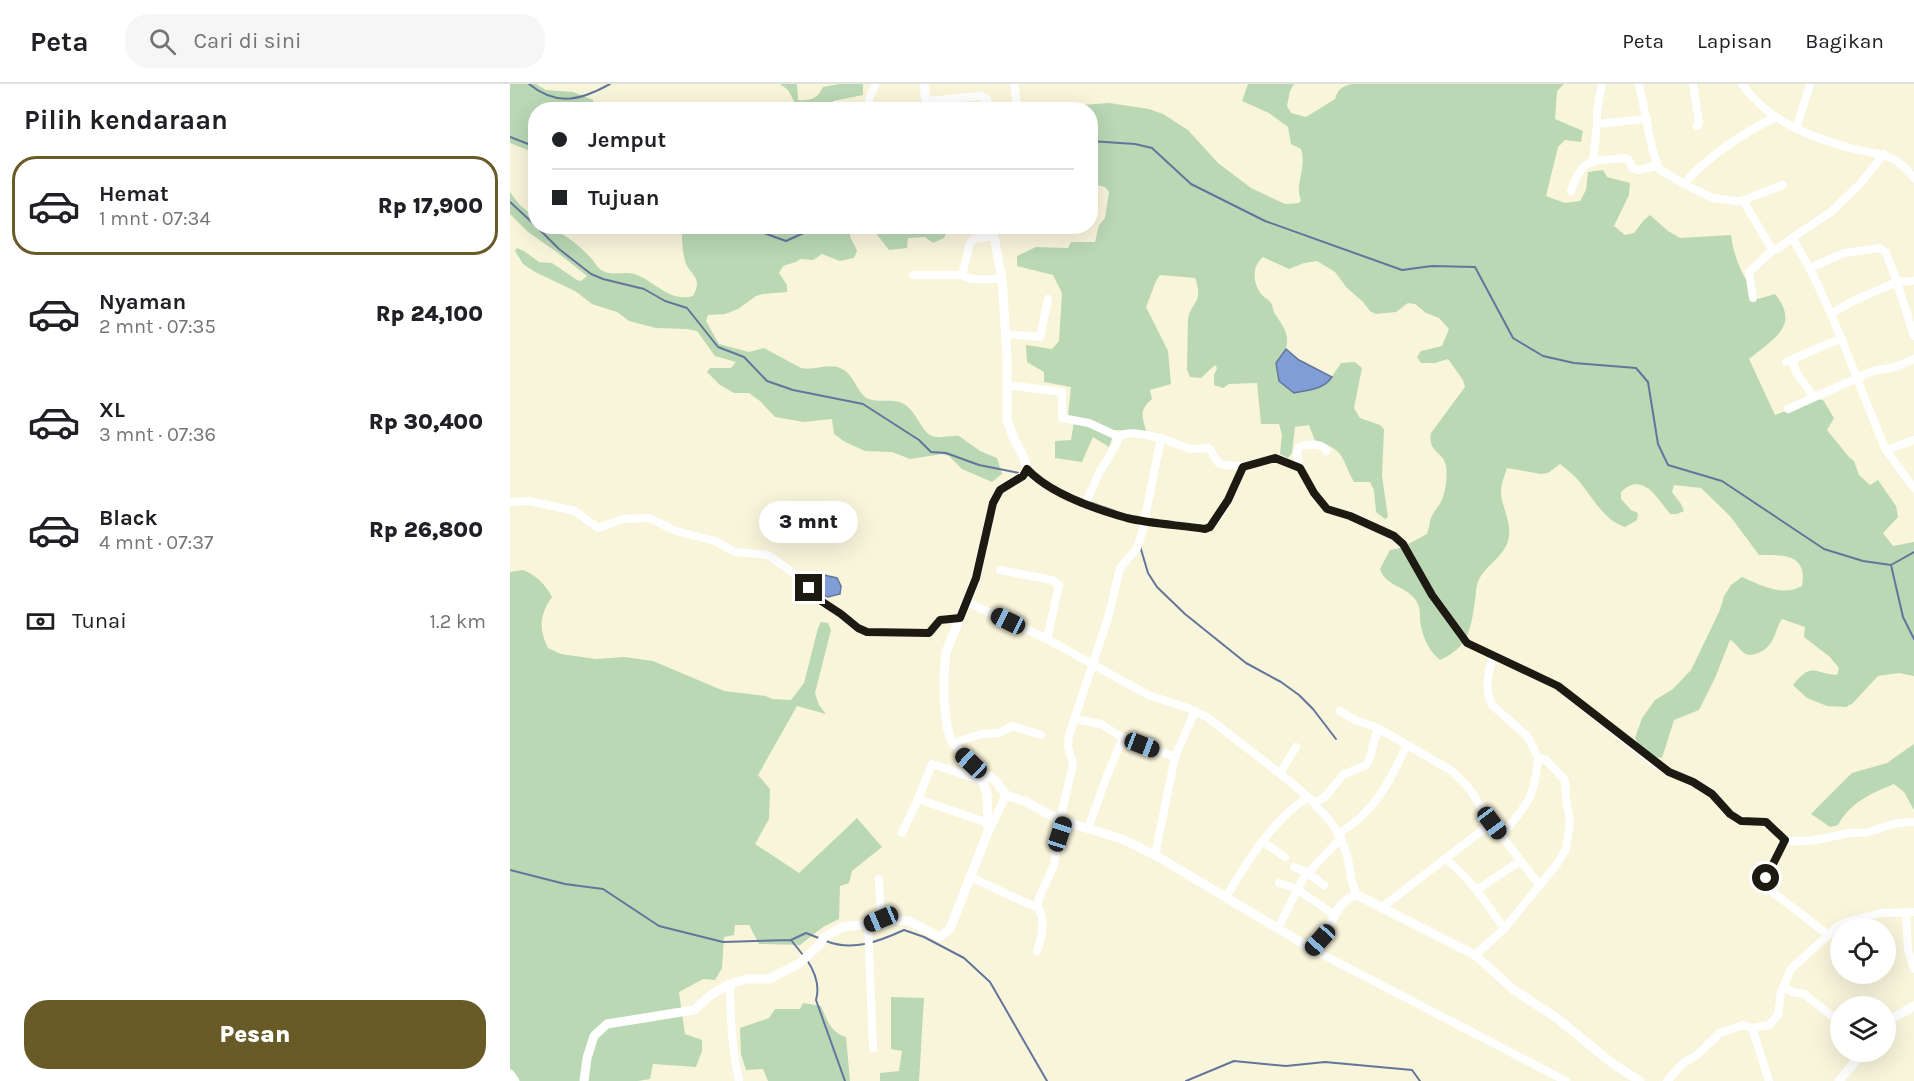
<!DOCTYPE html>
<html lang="id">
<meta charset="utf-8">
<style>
body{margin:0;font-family:Karla,sans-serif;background:#f6f6f6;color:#202124;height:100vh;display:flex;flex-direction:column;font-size:22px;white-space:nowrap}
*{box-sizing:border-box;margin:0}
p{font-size:20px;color:#757577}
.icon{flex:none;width:33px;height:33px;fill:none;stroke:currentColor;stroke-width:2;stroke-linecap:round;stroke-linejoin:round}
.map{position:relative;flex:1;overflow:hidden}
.side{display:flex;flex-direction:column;background:#fff;width:510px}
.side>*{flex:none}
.top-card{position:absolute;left:18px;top:18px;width:570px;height:132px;border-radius:24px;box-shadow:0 6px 24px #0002;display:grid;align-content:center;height:132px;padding:0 24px;background:#fff}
.buttons{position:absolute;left:1320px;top:834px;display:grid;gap:12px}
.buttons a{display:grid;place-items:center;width:66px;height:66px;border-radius:50%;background:#fff;box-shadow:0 6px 24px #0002;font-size:30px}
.end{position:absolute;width:27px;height:27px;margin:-14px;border:8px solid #1c1a11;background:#fff;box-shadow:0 0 0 3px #fff}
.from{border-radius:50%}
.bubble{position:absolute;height:42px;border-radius:21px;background:#fff;box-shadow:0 6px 24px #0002;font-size:20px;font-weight:800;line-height:42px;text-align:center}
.car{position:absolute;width:18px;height:36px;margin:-18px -9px;border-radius:8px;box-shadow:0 0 4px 2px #0007;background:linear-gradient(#222 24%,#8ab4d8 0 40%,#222 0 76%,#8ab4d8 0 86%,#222 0)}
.top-card b{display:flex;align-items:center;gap:21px;height:57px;font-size:22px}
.top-card b+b{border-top:2px solid #e0e0e0}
.top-card i{width:15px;height:15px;background:#202124}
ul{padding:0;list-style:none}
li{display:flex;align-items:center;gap:18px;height:99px;margin:0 12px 9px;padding:0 12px;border:3px solid transparent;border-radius:24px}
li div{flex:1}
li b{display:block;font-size:22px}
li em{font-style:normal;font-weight:800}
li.selected{border-color:#695b28}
li>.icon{width:54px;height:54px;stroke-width:1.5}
h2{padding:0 24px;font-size:27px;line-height:72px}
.pay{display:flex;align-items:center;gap:15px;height:66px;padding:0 24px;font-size:22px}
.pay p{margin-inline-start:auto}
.action{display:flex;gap:12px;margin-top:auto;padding:12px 24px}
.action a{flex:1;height:69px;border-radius:24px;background:#695b28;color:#fff;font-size:24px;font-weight:800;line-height:69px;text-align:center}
header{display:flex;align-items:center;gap:36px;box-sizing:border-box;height:84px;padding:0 30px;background:#fff;border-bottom:2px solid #e0e0e0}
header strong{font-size:28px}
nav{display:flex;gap:33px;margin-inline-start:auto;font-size:21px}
.search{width:420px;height:54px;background:#f6f6f6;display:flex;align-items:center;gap:15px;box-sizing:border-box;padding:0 21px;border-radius:24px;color:#757577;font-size:22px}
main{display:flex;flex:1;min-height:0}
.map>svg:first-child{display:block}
.green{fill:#bad8b4}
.water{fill:#809dd8;stroke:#62769c;stroke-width:1.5}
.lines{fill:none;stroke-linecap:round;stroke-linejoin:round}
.stream{stroke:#62769c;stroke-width:2}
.minor{stroke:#fff;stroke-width:8}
.tertiary{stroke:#fff;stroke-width:9}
.route{stroke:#1c1a11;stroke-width:8}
</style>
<header>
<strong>Peta</strong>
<div class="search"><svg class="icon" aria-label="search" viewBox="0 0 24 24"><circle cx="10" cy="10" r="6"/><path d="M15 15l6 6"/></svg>Cari di sini</div>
<nav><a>Peta</a><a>Lapisan</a><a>Bagikan</a></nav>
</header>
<main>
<section class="side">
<h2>Pilih kendaraan</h2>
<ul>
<li class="selected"><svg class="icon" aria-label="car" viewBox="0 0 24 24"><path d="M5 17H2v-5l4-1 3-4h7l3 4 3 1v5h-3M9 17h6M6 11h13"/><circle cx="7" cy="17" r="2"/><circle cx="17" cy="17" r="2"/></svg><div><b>Hemat</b><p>1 mnt · 07:34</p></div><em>Rp 17,900</em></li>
<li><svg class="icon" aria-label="car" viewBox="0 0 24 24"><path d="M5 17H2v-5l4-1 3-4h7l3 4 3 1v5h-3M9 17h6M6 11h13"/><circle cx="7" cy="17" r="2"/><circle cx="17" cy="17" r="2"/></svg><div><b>Nyaman</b><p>2 mnt · 07:35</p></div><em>Rp 24,100</em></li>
<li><svg class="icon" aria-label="car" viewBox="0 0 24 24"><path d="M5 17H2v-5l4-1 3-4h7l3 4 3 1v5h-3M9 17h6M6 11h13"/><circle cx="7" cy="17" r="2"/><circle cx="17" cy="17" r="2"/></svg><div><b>XL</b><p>3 mnt · 07:36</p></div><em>Rp 30,400</em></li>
<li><svg class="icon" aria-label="car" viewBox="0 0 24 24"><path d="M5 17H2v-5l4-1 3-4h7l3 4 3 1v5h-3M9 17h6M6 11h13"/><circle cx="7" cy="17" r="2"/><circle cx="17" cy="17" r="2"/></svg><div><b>Black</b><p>4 mnt · 07:37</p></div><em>Rp 26,800</em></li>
</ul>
<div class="pay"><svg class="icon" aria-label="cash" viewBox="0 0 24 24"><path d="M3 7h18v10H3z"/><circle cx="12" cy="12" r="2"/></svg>Tunai<p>1.2 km</p></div>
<div class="action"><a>Pesan</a></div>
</section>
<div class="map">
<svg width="1404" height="997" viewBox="0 0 1404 997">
<rect width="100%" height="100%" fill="#f9f5db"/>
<!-- green -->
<path class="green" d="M0,0h26l10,6 27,2 20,8 1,10h-58l-1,43 -25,-10z
M270,0h17l1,16c13,1 19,-1 25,-13l17,-3h23v11l-30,6v8l-41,1 3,-7 -7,-13z
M738,0h46l-4,7 -3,15 4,7 15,4 29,-18c3,-10 7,-13 18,-15h211l-7,7 -2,28 28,12 -2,11 -16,-2 -7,7 -12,49 19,7 15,-2 6,-11 2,-18 15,-2 4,7 23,6 -1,12 -15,31 11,9 9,-2 9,-12 7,-6 18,16 12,7 51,-3c3,24 13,44 27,64l17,-5c26,32 -2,45 -26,65l26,56 42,-16 6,1 11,18 -7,12 22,27 5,4 5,14 11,10 8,-5 18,26 2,11 -15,16 10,13 21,-4v134l-15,-3 -21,3 -25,27 -7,4 -19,-1 -20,-8 -14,-13c19,-24 21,-11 44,-10l2,-7 -9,-11 -26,-20 1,-10 -23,-8c-9,14 -6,26 -24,34 -5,2 -9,3 -14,0 -5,-4 -8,-10 -14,-13l-15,38 -16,32 -25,10 -12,38c-13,-1 -21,-9 -27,-20l7,-20 13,-18 18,-11 18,-19 29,-60 4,-14 7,-11 11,-8c18,8 41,20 60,9 6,-33 -20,-31 -43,-31l-29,-39 -29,-28 -27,-3 -2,7 9,12 3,7 -7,3h-7c-13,-16 -27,-43 -49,-22v7l10,11 7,3 -1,7 -12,7c-22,-7 -33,-31 -47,-47 -5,-6 -12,-11 -18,-16l-12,9 -7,1 -34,-6c-2,7 -6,16 -6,23 0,17 12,30 7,50 -5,17 -24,25 -30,41 -2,5 -2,13 -3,18 -4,29 -6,47 -35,60 -10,-8 -16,-20 -19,-33 -2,-10 1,-19 -6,-28 -10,-13 -31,-14 -35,-30l10,-19 11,-2 26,-14c2,-5 2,-8 3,-13 2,-7 6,-12 10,-17 5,-9 8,-27 6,-38 -3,-15 -19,-14 -15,-33l34,-46 -2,-7 -15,-21 -13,4h-14l-4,-6 4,-6 21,-5 7,-17 -10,-11 -13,-5 -11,-9 -7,-1 -12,9 -20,2 -6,-3 -7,-9 -16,-14 -12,-16 -18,-11 -13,2 -15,6 -26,-12c-12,10 -10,27 -1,38 3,3 8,5 10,10 1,3 1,6 3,9 6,10 13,16 12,29 -1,8 -7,14 -11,20l3,18 15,12c30,-5 30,-4 47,-30l14,-1 7,6 -8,40 6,10 20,7 4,4 -2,47 6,41 -3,2 -9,-7 -2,-22 -4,-8h-16c-13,-23 -8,-33 -39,-41l-6,-16 -14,2 -3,26 -4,5 -8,-4 2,-19 -3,-11h-18l-4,-41 -28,1 -6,4 -9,-3v-10l3,-7 -2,-3 -14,13 -11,-1 -3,-7 1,-51c4,-19 16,-16 7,-41l-35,-3 -4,6 -10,26 22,44 3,33 -21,6 2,9c-13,11 -10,17 -6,32l-31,-1 -6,17 -16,-10 -11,25 -27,-4v-17l16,-1 3,-19 -6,-5 3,-29 -27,-5v-10l-17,-10 -1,-17 26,4 7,-8 3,-48 -9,-18 -36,-9v-10l19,-9 32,1 3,-6h24l4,-17 6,-7 4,-26 -4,-5 -14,-3 -1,-74 -17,-1 9,-4 27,-2 40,6 14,5 25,16 30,33 33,25 34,16 14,-1 2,-3c-7,-15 6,-31 0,-51l-10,-5 -3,-17 -19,-14 -27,-12z
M0,108l9,12 16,14 1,8c20,0 41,17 54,31 4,4 8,12 13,14 10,5 22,0 31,3 20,6 35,29 59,22 11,-19 -4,-21 -8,-35 -3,-11 -3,-23 -3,-34h170c-6,10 2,14 5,24l-3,7 -14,3 -18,-7 -9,6 -13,-1 -4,3 -13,4 -4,7 8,12v7l-24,2 -7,2 -18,13 -13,5 -17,1 -2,6 13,23 30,8 15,-4 37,20c13,3 30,-6 41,1 11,5 14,20 23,28 10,7 26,1 37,6 13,5 20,30 30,33 8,3 19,-1 27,0l21,15 17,7 5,16 -10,8 -30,-13 -13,-13 -7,-2 -32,5 -18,-7 -27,-1 -20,-9 -11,-8 -2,-15 -28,3 -29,-5 -15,-16 -11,-8h-15l-14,-8 -13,-13 3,-4h21l5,-6 -21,-6 -18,-25 -10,-2 -31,-1 -27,-7 -12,-9 -25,-8 -17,-13 -40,-19 -12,-8 -8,-13 2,-3 7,3 15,11 13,1 25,17 4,1 6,-5 -29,-23 -30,-21 -18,-18z
M361,143h78l-5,11 -11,5 -8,-6 -17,1 -1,10 -18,2z
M13,486c13,5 23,15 29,27 -13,18 -13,33 -4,51l13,6 35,5 29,-2 28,4 71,30 42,5 6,3 19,1 13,-17 14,-55 3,-6 7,1 3,7 -16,63 4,12 7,9 -29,-8 -39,69 12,14 -1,30 -14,25 44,29 58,-55 25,29 -30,24 -3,12 -9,3 -1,33 -16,8 -23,18 -41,-1 -10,-19h-14l-1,10 -10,2 -2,31 -7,12 -12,-1 -24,13 6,42 17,6v11l-6,16 -43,-3 -3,15 -12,2h-128v-509z
M1404,660v66l-10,-18 -10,-8c-24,10 -43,18 -56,41l-8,2 -19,-13 41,-41 35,-10z
M381,913l33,1 -5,83h-39v-8l19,-2 3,-20 -11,-2z
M293,919l18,3c6,14 10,27 25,31l4,44h-82l-5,-12 -17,1 -5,-16 -1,-26 29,-10 6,-9h25z"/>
<!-- water -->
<path class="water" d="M776,265l13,11 33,17c-9,13 -24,13 -38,16l-15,-12 -3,-18z
M303,491h11l13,3 4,8 -1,8 -12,3c-10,-4 -19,-8 -19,-20z"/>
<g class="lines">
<!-- stream -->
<path class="stream" d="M19,0c28,23 52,16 81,0
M0,53l26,10
M580,57l45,3 17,4 39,36 74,37 137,49 30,-4 43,1 38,71 30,18 31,7 62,5 12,14 10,62 10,21 54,16 102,68 39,12 28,4 23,-13
M0,118l26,24
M26,142l23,23 32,25 12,5 41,10 21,12 22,7 31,39 26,10 23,24 26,9 70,14 56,36 12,12 15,1 33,12 40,8
M252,142l2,7 22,8 33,-15
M579,418l26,9
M630,462l8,27 9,14 28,27 61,49 35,19 18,13 14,14 23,30
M1381,481l12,52 11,22
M0,786l55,14 38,5 56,37 64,16 68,-2 12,15
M281,856l15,-7 15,6
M316,857c27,11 54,0 78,-11l20,7 40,21 26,24 57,99
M297,876c8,12 13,26 9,40l29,81
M676,997l48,-20 52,5 39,-4 87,8 8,11"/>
<!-- minor -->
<path class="minor" d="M504,0l4,26
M1092,0l-5,27v13l50,-5
M1129,0l13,64 7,21 25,15 29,14 31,4 27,46 6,1 15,-11
M1183,0l6,39 -2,3
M1232,0c26,37 66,52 108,64 31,8 43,3 64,30
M417,17l53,-5 7,3 3,11
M360,26l-1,-12 7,-14
M1286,45l14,-45
M1374,70l-25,31 -28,27 -39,26c41,66 63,141 94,212
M1083,77l4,-37
M1174,100c19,-24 62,-53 90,-66
M1061,107c11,-34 21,-30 53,-33l5,2 3,8 6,2 18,-4
M1231,117l42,-16
M1300,184l34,-15 36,-5 6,5 11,29 17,-1
M403,191h49l9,4h31
M452,191l8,-32 4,-4 20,-3
M1243,214l-4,-26 25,-23
M1322,229l23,-13 42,-18 17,54
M496,250l34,3 8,-38
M1283,275c0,16 14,24 20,39
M1276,278l56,-24
M497,301l55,7v26l27,5 28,13v7l-19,32 -12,28
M1278,325l85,-38 23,-4 18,-8
M651,354l29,11 19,-1 10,16 24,3 32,-9 25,10 14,25 13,16 23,7 43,20 10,8 29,51 35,48 91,43 88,71 23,15 24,10 19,11 12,16 12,9 11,4h18l20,18 -19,38v9l61,47
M1404,356l-28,10 28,38
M790,384l-3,-14 2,-7c8,-3 23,-5 28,4
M517,385c22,24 68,40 100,49 25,6 52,7 78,11 15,-5 32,-47 38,-62
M0,418l19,-1 46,10 23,17 25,-9 26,-1 27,13 39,10 20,11 33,3 27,19 14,14 3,7 29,19 17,14 9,4 62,1 11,-13 20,-2
M490,486l52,10 7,5 -12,54
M457,518l80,37 101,56 40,13 19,9 80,62 21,18 23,25 11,19 6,18 4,23 5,13
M564,635l27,5 22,14 52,19 -20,98
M868,644l74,43 16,16 24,36 47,62
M443,659l28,-9 18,-1 13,-7 29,9
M665,673l20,-46
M770,689l16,-26
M473,697l-51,-17 -14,35 70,24
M804,719l11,-6 18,-22 23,-10 3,-5 9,-32 -23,-8 -15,-9
M550,736l13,-56 -5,-18 1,-11 39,-117 12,-50 17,-20 5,-15 19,-95c-14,-2 -31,-9 -43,-1
M480,745l16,-34
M578,745l18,-51 17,-40
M392,749l16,-34
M828,750c37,-22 51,-51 69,-89
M991,752c26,-32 34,-37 37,-79
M1275,756c23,4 43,-3 65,-7 6,-1 13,1 19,-1 15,-5 28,-11 45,-10
M753,758l22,15
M936,775c24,20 41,44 58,70
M784,783l14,6 16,12
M459,793c24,9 46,23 69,30l1,-9 15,-33 2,-18 9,-26
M369,795l2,40
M769,799l16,5 40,27
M967,806l43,-29
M716,813c21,-36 47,-77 82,-100
M871,824l111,-85
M1396,829l2,37 6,19
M358,840l5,124
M768,844l26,-51 37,-39
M802,865l254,132
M527,867c5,-15 9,-29 1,-44
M965,871l29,-26 53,-65 9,-15 4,-28 -4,-22 -1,-19 -19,-20 -8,-3 -11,-21 -35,-31c-8,-17 -4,-31 1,-49
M220,900c0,33 2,65 9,97
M1273,902l9,6 12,2 36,28
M1242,944l17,53
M1157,997l16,-18 14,-8 23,-22 23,-8 9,3 17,-3 9,-10 3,-23 10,-23 46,-42 9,-5 35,-9 33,-1"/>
<!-- tertiary -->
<path class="tertiary" d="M414,0l3,26
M482,142l10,53 5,78v62l6,18 11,21 3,11 -5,7 -22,14 -7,13 -17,75 -30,74 -2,22v27l3,26 5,15 25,27 18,11 11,15 18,6 36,19 62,19 33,16 157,94c6,-6 11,-12 15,-19 8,-14 12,-30 30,-35l118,60 39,35 44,29 55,45 27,17
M1376,942l7,-8 21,-12
M0,990l5,7
M74,997l3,-23 7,-22 13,-12 87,-14 18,-16 18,-10 16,-5h23l31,-16 20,-19 4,-7 19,-10 25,-3 13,-5 28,2 30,16 11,-8 38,-97 -1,-39 -10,-24
M1329,997l24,-29"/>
</g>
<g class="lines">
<!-- route -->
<path class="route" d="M299,504l3,7 29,19 17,14 9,4 62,1 11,-13 20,-2 16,-40 17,-75 7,-13 23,-14 4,-7c22,24 68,40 100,49 25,6 52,7 78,11l5,-2 18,-27 15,-33 32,-9 25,10 14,25 13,16 23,7 44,20 9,8 29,51 35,48 91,43 111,86 24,10 19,12 18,20 11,7 25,1 19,18 -19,38"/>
</g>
</svg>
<div class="buttons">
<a><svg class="icon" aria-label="locate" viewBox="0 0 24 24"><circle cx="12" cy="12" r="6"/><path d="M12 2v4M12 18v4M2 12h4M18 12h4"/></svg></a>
<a><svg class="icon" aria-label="layers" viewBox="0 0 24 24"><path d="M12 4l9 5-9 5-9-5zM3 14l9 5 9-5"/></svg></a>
</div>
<i class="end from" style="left:1256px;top:794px"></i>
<i class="end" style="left:299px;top:504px"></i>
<div class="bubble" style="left:249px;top:417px;width:99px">3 mnt</div>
<i class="car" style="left:498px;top:537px;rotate:296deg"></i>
<i class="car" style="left:632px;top:661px;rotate:111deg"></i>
<i class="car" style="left:461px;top:679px;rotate:313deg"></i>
<i class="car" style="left:982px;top:739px;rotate:143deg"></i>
<i class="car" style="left:550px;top:750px;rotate:18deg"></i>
<i class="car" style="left:371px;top:835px;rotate:247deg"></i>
<i class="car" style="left:810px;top:856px;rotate:222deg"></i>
<div class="top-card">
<b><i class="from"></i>Jemput</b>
<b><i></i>Tujuan</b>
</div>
</div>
</main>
